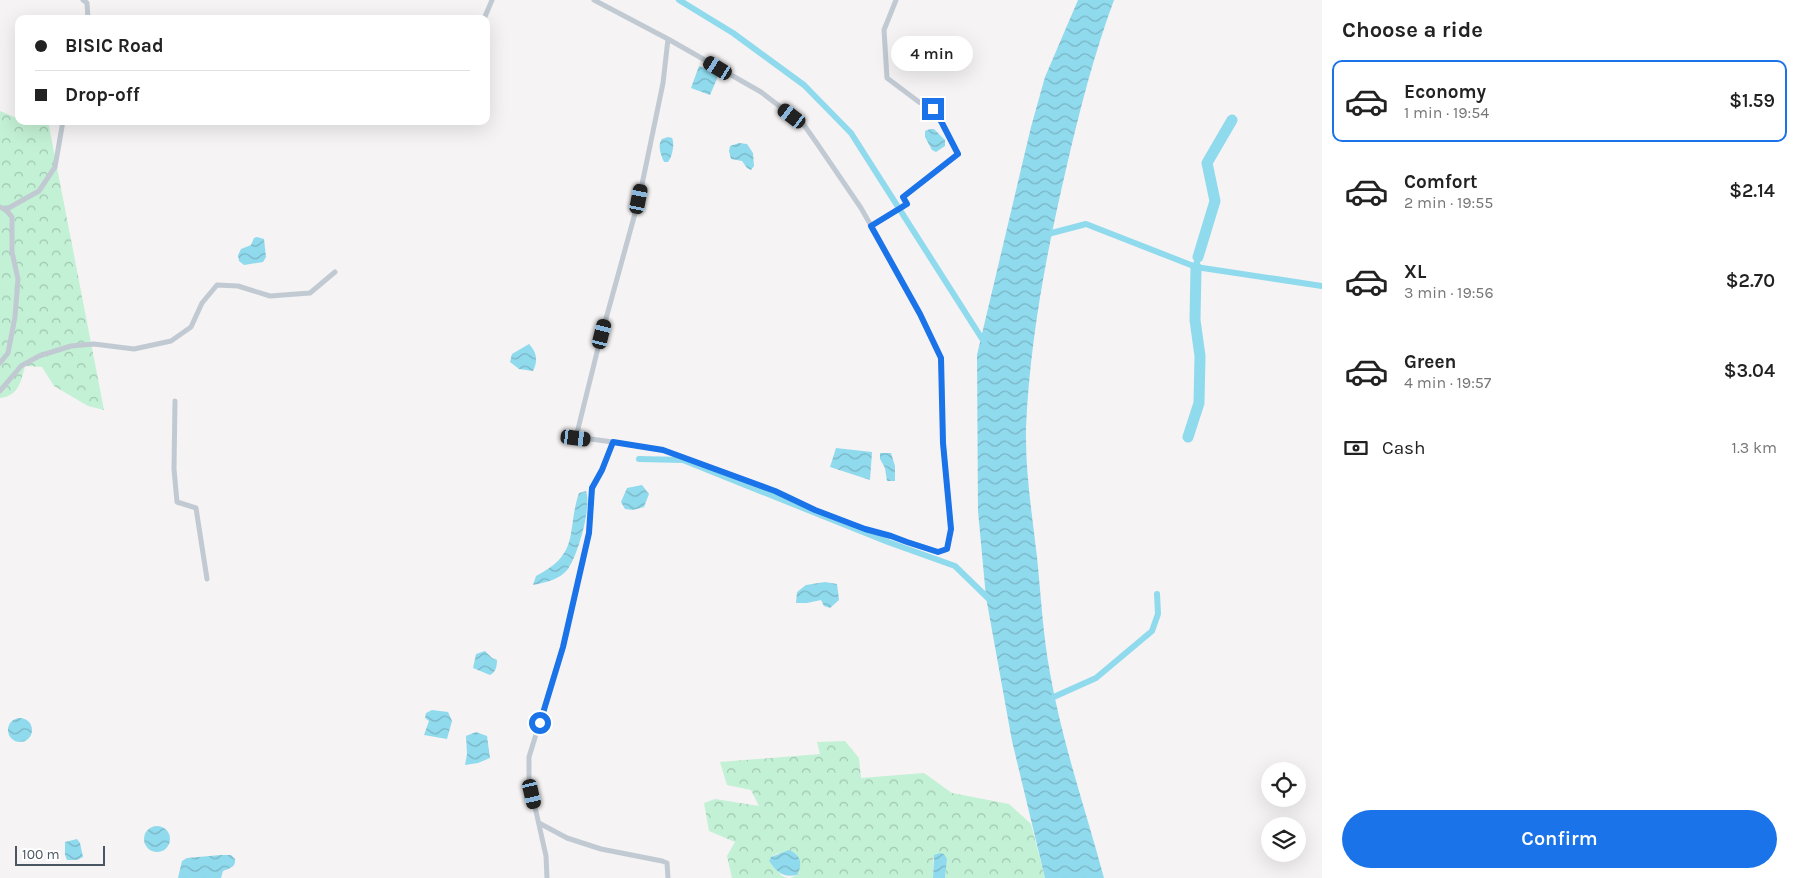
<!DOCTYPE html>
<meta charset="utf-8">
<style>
body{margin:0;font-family:Karla,sans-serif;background:#f2f2f2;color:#222;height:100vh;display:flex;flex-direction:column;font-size:19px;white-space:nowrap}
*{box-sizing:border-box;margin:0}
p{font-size:16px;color:#767676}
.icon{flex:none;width:28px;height:28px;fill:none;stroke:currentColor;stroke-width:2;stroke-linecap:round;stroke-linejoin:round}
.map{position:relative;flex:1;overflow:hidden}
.side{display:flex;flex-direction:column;background:#fff;width:475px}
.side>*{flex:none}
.guide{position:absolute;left:15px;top:15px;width:475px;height:110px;border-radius:10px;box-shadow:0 5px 20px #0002;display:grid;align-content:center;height:110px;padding:0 20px;background:#fff}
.fabs{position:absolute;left:1261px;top:762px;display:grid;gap:10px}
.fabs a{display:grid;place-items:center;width:45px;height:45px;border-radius:50%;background:#fff;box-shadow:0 5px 20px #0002;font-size:25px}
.scale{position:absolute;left:15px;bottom:12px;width:90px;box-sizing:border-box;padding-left:5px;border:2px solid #4a5661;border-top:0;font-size:14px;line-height:18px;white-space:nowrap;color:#4a5661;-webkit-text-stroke:4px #fff;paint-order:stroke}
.end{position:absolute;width:22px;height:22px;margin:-11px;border:6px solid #1a73e8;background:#fff;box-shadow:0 0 0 2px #fff}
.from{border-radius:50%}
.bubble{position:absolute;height:35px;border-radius:18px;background:#fff;box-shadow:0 5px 20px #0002;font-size:16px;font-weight:600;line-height:35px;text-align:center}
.car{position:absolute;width:15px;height:30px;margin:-15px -8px;border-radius:6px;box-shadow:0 0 4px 1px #0007;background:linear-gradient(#222 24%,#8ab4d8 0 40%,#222 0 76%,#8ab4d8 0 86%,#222 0)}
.guide b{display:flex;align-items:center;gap:18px;height:48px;font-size:19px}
.guide b+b{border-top:1px solid #e0e0e0}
.guide i{width:12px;height:12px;background:#222}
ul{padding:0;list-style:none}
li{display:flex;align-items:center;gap:15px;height:82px;margin:0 10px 8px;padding:0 10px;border:2px solid transparent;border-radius:10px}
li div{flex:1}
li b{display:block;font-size:19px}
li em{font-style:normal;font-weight:600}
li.selected{border-color:#1a73e8}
li>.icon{width:45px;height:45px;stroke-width:1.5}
h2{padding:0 20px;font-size:22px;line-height:60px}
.pay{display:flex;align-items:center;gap:12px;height:55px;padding:0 20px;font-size:19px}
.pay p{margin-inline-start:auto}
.action{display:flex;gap:10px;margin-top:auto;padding:10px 20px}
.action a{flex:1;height:58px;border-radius:30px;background:#1a73e8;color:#fff;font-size:20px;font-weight:600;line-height:58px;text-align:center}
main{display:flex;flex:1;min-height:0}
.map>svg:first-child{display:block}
.forest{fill:url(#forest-crowns)}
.water{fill:url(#water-waves)}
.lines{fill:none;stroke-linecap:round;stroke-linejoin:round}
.canal{stroke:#90daee;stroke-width:6}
.river{stroke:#90daee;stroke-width:11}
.minor{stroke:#c1cad2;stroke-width:5}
.route{stroke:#1a73e8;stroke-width:6}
</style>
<main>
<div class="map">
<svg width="1322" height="878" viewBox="0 0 1322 878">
<defs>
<pattern id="forest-crowns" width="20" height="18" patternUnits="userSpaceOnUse" patternTransform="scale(1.25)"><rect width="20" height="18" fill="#c3f1d5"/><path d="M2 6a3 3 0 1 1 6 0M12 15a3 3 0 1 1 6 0" fill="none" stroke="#a0c6b0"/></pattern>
<pattern id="water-waves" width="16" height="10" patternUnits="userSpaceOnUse" patternTransform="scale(1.25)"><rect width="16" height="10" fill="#90daee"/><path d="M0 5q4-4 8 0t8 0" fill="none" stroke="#78b4c4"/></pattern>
</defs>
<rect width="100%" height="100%" fill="#f5f3f3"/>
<!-- forest -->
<path class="forest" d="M0,111l19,8v2h29l56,289 -16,-4 -34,-20 -12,-19 -17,-1c-4,15 -6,30 -25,32z
M845,741l14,17 2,20 63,-5 28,20 57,11 22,20 14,54h-100l2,-19 -11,-5 -3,5v19h-143l7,-3 -19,-22 -7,4 -2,4 13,15 6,2h-56l-5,-22 8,-14 -26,-11 -5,-28 11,-4 44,7 -8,-16 -24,-5 -7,-23 100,-8 -3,-12z"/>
<!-- water -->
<path class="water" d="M1078,0h36c-20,54 -34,109 -47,165 -20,85 -37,173 -41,262 -1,44 6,87 11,130 4,39 6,78 13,116 12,69 36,138 54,205h-59l-33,-137 -26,-144 -8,-86 -1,-156 54,-228 14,-50z
M699,66l20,8 -9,21 -19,-7z
M930,129h4l11,11v6l-9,6 -4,-2 -7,-13v-6z
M668,137l4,1c3,6 0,20 -4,24h-4c-3,-7 -7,-16 -2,-23z
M739,143l8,1 6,9 1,13 -3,4 -4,-2 -5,-7 -11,-2 -2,-8 1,-5z
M257,237l7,2 2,18 -3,5 -19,3 -5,-4 -1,-6 3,-6 10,-4 3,-7z
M529,344c8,8 9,17 4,27l-14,-2 -9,-7 2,-8z
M836,448l36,4 -2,28 -40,-13z
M880,453h11l4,13v15h-8l-2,-13 -5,-9z
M642,485l7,9 -5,13 -11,3 -8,-1 -4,-7 6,-14z
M586,491c6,15 -8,64 -18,78 -9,11 -21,13 -35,16l3,-9c45,-23 30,-44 43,-83z
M825,582l12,2 2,16 -9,8 -6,-2 -3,-6 -14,3h-11l1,-11 9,-7z
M485,651l7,7 5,2c0,6 -1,12 -7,15l-17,-7 3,-14z
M432,710l16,2 4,9 -5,18 -23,-4 5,-14 -4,-3 1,-5z
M8 730a12 12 0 1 1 24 0a12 12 0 1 1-24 0Z
M476,732l11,4 3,22 -12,5 -13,2 2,-11 -1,-18z
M144 839a13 13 0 1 1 26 0a13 13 0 1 1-26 0Z
M77,839l3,4 3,14 -6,3h-10l-2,-5v-13z
M789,850c12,5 14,14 8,25 -14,3 -20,-3 -28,-14l2,-4z
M940,853l4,1 3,5 -2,19h-12l1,-23z
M221,855h10l4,4c1,8 -5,9 -12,12l-2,7h-43l4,-17 5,-3z"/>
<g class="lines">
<!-- canal -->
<path class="canal" d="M679,0l54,33 71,52 47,48 135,212
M1044,235l42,-11 110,43 2,-10
M1196,267l126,19
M639,459l44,1 205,82 67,24 37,36
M1047,700l49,-22 56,-47 6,-17 -1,-20"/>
<!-- river -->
<path class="river" d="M1198,257l17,-56 -8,-38 25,-43
M1188,437l11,-34 1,-47 -5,-36 1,-53"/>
<!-- minor -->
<path class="minor" d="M83,0l4,3 1,16
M594,0l74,39 93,53 43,33 12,17 45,66 17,30 42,76 21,44 2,85 8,86 -4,20 -9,3 -31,-10 -16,-6 -26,-7 -50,-19 -40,-19 -112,-41 -50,-8
M484,19l8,-19
M0,207l6,3 6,7v35l6,27 -3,38 -7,36 -8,10
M5,210l34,-19 16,-24 8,-46
M871,226l36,-23 -4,-6 55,-43 -16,-31 -9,-14 -14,-7 -32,-24 -3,-48 12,-30
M0,391l21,-25 18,-10 32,-10 23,-2 40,5 37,-8 20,-14 11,-24 15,-18 21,1 32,10 40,-3 25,-21
M175,401l-1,68 3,33 19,6 11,71
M539,823l28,15 34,11 61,12 5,2 1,15
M547,878l-1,-22 -17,-76v-23l34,-110 26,-114 3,-45 10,-18 11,-28 -37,-5 23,-93 40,-145 24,-116 5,-44"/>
</g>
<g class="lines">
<!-- route -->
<path class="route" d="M540,723l23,-76 26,-114 3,-45 10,-18 11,-28 50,8 112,41 40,19 50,19 26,7 16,6 31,10 9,-3 4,-20 -8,-86 -2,-85 -21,-44 -49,-88 36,-22 -4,-7 55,-43 -16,-31 -9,-14"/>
</g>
</svg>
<div class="fabs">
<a><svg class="icon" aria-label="locate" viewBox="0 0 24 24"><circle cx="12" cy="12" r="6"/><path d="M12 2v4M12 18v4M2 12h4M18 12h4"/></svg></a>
<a><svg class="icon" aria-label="layers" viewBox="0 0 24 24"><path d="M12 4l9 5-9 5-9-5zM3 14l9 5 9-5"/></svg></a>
</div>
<div class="scale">100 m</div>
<i class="end from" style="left:540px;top:723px"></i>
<i class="end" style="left:933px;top:109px"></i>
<div class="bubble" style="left:891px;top:36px;width:82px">4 min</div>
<i class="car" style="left:718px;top:68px;rotate:301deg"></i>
<i class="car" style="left:792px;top:116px;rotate:307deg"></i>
<i class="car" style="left:639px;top:199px;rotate:11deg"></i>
<i class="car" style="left:602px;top:334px;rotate:14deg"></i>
<i class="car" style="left:576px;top:438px;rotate:97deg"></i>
<i class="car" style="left:532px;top:794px;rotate:167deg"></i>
<div class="guide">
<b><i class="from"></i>BISIC Road</b>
<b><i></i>Drop-off</b>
</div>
</div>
<section class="side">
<h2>Choose a ride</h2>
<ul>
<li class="selected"><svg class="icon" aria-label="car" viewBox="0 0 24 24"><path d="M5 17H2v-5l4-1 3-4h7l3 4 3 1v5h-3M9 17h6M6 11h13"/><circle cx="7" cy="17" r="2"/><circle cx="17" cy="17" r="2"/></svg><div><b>Economy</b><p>1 min · 19:54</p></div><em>$1.59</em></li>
<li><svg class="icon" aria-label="car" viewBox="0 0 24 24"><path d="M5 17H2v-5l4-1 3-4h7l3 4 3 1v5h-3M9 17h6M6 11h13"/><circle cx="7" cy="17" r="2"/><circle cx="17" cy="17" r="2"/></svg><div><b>Comfort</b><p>2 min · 19:55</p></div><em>$2.14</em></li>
<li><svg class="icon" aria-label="car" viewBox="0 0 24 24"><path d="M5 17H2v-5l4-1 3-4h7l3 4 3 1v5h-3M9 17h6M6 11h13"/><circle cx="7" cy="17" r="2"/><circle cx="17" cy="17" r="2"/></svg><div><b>XL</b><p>3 min · 19:56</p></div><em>$2.70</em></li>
<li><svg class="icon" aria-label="car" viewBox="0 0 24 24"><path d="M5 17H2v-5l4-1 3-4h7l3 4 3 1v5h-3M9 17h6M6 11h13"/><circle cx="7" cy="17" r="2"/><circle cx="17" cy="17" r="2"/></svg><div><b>Green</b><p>4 min · 19:57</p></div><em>$3.04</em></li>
</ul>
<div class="pay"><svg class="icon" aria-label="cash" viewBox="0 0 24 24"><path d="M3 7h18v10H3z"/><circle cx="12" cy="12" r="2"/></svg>Cash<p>1.3 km</p></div>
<div class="action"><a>Confirm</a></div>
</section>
</main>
